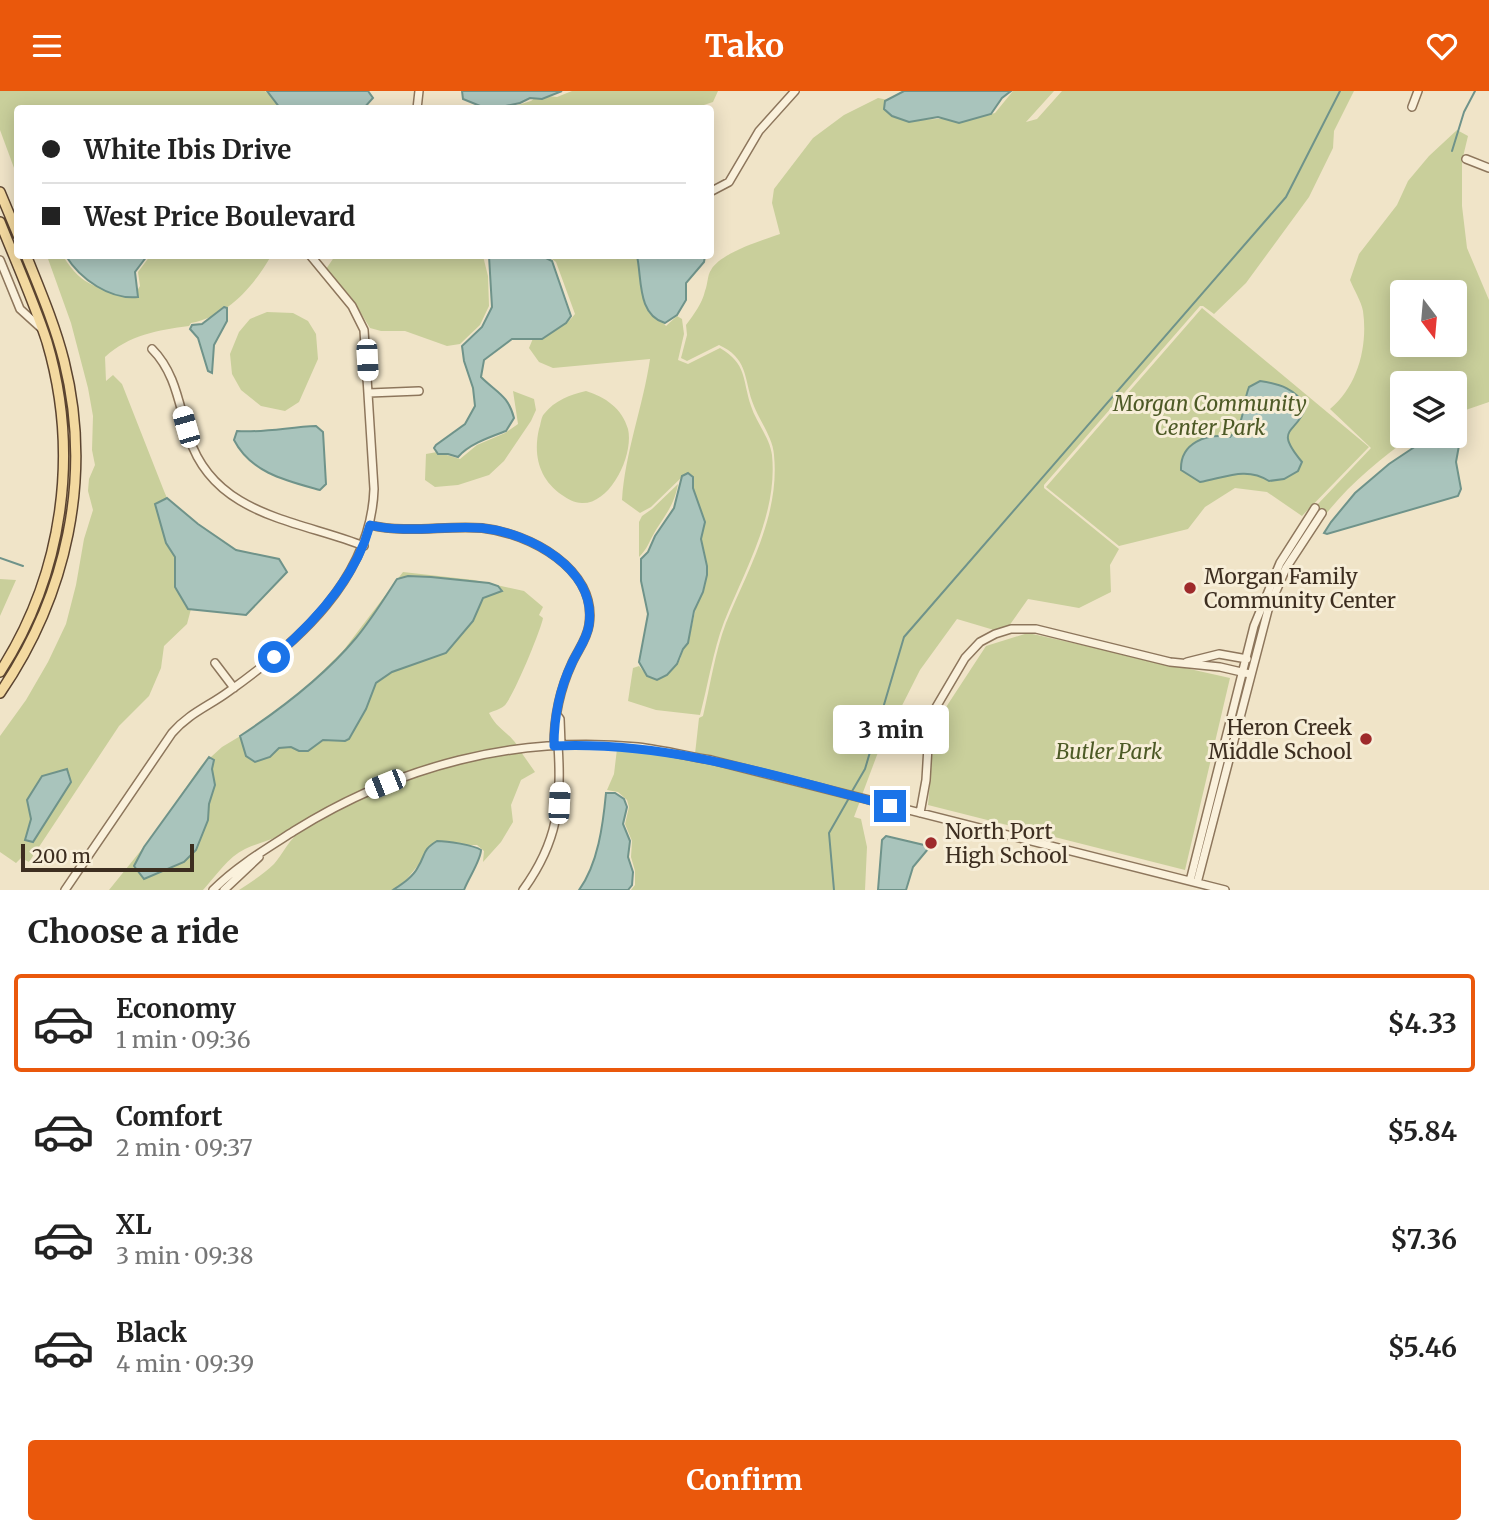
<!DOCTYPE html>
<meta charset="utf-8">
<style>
body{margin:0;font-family:Merriweather,serif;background:#f6f6f6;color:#222;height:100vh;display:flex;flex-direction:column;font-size:26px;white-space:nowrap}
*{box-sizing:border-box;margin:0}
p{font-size:23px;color:#767676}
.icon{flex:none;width:38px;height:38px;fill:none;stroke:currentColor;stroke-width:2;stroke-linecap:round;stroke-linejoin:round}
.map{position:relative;height:799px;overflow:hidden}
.side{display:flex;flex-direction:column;background:#fff;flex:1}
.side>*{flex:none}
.guide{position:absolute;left:14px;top:14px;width:700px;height:154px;border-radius:7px;box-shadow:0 4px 18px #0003;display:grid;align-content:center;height:154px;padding:0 28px;background:#fff}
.needle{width:46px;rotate:164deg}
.tools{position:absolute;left:1390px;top:189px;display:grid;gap:14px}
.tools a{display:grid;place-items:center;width:77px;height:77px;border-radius:7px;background:#fff;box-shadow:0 4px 18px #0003;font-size:35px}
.scale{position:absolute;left:21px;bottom:18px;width:173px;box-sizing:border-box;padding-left:7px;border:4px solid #3d2e20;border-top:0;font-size:19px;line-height:24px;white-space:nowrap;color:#3d2e20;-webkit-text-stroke:5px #f7eed8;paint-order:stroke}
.end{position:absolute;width:32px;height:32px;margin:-16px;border:9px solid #1a73e8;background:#fff;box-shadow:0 0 0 4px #fff}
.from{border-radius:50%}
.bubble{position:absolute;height:49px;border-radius:7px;background:#fff;box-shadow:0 4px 18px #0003;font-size:23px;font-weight:700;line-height:49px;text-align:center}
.car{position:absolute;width:21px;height:42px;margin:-21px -10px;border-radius:9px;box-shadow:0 0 5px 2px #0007;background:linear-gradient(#fff 24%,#345 0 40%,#fff 0 76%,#345 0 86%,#fff 0)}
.guide b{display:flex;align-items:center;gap:24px;height:66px;font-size:26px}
.guide b+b{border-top:2px solid #e0e0e0}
.guide i{width:18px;height:18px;background:#222}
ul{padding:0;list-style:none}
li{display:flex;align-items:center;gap:21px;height:98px;margin:0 14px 10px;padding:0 14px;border:4px solid transparent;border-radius:7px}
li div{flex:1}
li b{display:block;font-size:26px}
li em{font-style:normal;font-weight:700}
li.current{border-color:#ea580c}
li>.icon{width:63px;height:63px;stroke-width:1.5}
h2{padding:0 28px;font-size:32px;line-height:84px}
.action{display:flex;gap:14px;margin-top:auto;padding:14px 28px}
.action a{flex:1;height:80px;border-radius:7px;background:#ea580c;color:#fff;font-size:28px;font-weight:700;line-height:80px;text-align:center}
header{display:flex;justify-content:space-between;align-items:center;height:91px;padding:0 28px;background:#ea580c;color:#fff;font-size:32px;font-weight:700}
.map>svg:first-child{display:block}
.green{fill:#c9cf9b;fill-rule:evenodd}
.water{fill:#a9c4bc;stroke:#6f938a;stroke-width:2}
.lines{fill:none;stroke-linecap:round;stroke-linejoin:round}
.stream{stroke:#6f938a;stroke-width:2}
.minor-casing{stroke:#8d765c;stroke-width:10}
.major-casing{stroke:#5b4430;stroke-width:12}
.minor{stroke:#faf1dc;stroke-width:7}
.major{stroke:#f3d9a0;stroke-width:9}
.route{stroke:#1a73e8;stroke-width:9}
.poi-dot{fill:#9e2a2b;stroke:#f7eed8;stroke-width:2.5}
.labels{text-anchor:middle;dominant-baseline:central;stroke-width:6;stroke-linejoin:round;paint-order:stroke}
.park-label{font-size:21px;font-style:italic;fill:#4d5a26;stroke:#f7eed8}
.poi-label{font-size:21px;fill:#3d2e20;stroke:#f7eed8;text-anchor:start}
</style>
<header><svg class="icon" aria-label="menu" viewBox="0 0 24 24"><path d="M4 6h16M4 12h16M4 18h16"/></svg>Tako<svg class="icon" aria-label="heart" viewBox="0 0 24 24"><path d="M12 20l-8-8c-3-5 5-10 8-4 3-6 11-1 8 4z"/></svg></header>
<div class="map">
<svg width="1489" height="799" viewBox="0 0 1489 799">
<rect width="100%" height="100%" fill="#f0e4c8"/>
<!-- green -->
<path class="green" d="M0,0h265l20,17 -267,1 -1,67 -17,-46z
M572,0h146l-5,11 -18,6 -190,1 26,-8 7,-6 19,2z
M1013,0h41l-28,31 11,-3 25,-28h292l-20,40 -1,17 -24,49 -63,86 -32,31 -11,-8h-3l-156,179v3l75,61 -9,16 1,27 -32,16 -51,-9 -19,27 -15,4 -37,-11 -37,51 -43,85 -15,40 -167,-41 4,-36 4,-2c7,-30 12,-64 23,-93 22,-54 54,-107 48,-168 -1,-18 -16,-36 -22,-54 -8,-25 -5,-43 -33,-56l-32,16 -6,-3 6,-23 -1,-10c8,-11 16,-21 19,-34 3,-7 2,-15 6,-21 9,-17 52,-30 69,-36l-8,-31 2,-14 39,-51 31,-23 34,-17 10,2 29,20 63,-3 15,-4z
M1457,39l11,6 -6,25v45l5,42 22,52v102l-35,12v-31h-52v53h10c-36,26 -69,53 -95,90l9,-13 -5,-4 -9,12 -1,-2 8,-11 -2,-3 54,-57 -41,-39c28,-23 38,-63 33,-98 -2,-10 -9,-21 -13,-31l9,-26 38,-49 11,-24 21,-25zM1402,201h52v53h-52z
M47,165h16c20,33 37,32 72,38l5,-8 -2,-14 12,-16h121c-18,31 -43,60 -80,67l-2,3c-31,4 -60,9 -84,31l1,24 7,-6 9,9 42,107 3,7 -7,4 6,41 9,14v30l13,22h3l-4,15 -23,22 -3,22 -12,28 -30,30 -90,136 -8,-4 -5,5 -16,-11v-116l26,-36 22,-38 18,-38 10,-39 8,-46 9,-29 -5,-19 1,-12 6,-14 -3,-15 1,-34 -5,-28 -17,-65z
M335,165h148l5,20 1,30 -9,19 -20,19 -13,2 -42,-15h-24l-11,-3 -19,-31 -25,-28z
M548,165h89l21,61 8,9 11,-10 5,3 2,15 -6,26 10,4 32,-16c27,16 22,30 31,58 5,16 19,32 21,49 6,59 -27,114 -48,167 -11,29 -16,63 -24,93l-44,-5 -28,-9 5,-33 6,-2 8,10 7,3 26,-19 3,-11 5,-6 9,-40 8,-17 2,-20 -6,-27 4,-17 -12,-35v-10l-9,-2 -33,32 -11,6 -18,-13c3,-48 21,-93 28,-141l-97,9 -14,-6 -10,-14 5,-12c17,-2 30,-8 41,-22l-19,-52z
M1202,217l167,139 -67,69 -35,-24 -32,-4 -30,19 -17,22 -69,17 -73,-59z
M267,221l26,1 15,8 8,13 2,25 -19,43 -14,9 -24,-5 -20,-16 -9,-16 -2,-20 9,-22 11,-13z
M513,300l21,8 2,11 -5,11 -27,40 -15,14 -31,10 -23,2 -10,-7 1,-26 11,-2 23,7 17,-14 28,-12 13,-9z
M586,300c19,6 36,17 42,38 6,25 -17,75 -46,74 -8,0 -14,-4 -20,-8 -23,-16 -29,-40 -23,-66 2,-5 2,-12 5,-15 11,-14 26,-19 42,-23z
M678,393c-4,24 -16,34 -26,53 -4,8 -6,13 -13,20v-35l3,-6 10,-7z
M403,481l71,8 50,11 19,16 -4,8 4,3c-2,12 -31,82 -39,88 -3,3 -11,5 -15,7 8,16 17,17 28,32 -60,9 -118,26 -172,53 -21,11 -40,24 -60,35 -13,7 -27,10 -40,16 -17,8 -29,27 -42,41h-94l42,-52 50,-72 21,-19 25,-15 56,-42 40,-39z
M0,488l16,1 -16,36z
M1028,542l202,45 -45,192 -257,-65 7,-81 51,-78z
M617,658c83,7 163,32 243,52l-6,16 7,2 6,28 -2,43h-234l4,-5v-14l-4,-14 1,-16 -7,-17 4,-17 -2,-7 -9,-8 -11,-2 7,-16z
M521,661l14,20 -14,8 -10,25 2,17 -12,20 -18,20 1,-11 -7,-6c-14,1 -25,-5 -39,-4l-32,39 -13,10h-154c12,-8 25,-16 35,-26 9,-10 15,-25 27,-33 66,-44 143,-67 220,-79z"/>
<!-- water -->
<path class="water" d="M267,0h101l5,7 -9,10h-84z
M462,0h100l-20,8 -12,-1 -10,5 -24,5h-11l-22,-9z
M904,0h107l-9,7 -11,16 -32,9 -21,-6 -29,5 -17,-6 -8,-7 1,-8z
M540,164l12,6 19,55 -5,7 -24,16h-30l-28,21 -3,17c16,16 27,18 33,41l-8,13c-16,6 -37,13 -48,26l-10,-3h-10l-4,-6 2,-3 29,-21 10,-18 -2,-18 -9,-27 -2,-15 20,-19 10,-20 -3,-51z
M66,165h81l-12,16 3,25c-28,3 -58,-18 -72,-41z
M637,165h68l-1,6 -18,21v17l-9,15 -12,8c-28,-8 -23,-45 -28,-67z
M224,216l3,1v13l-13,24 -2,28 -4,-2 -10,-33 -8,-9 2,-4 10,-1z
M1260,290c20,3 36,8 46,26 -10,28 -33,20 -4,55l-4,9 -14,8 -15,2c-23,-15 -45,-3 -69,1l-19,-12c-1,-27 25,-37 49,-33 17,-18 11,-29 19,-50z
M1454,333h6l2,5 -6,33 5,27 -3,7 -131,38 -3,-1 7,-11 24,-29 34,-29 42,-28h23z
M316,335l7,6 3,52 -6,6c-33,-9 -69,-17 -86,-50l3,-9c26,2 52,-4 79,-5z
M688,382l5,4v11l12,34 -4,17 6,27v9l-4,17 -9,19 -6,32 -5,6 -6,15 -10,11 -10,5 -10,-4 -8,-14 9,-48 -7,-33v-22l7,-7 7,-16 19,-28 8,-32z
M167,407l31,26 38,26 43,9 8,13 -41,43 -58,-6 -13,-22v-30l-9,-14 -11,-39z
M408,485l23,1 58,6 9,3 4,5 -19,7 -10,23 -27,32 -54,19 -16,11 -10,26 -17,30 -4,2 -22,-1 -15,11h-9l-8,-4 -12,1 -9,9 -15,5 -9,-6 -6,-20c41,-27 85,-61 116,-98 15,-18 28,-39 41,-59z
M209,666l5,3 -2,9 3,16 -6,19 -1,16 -12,30 -12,12 -40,17 -10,-13 10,-19z
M67,678l4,13 -38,60 -8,-2 6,-21 -4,-19 15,-24z
M606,702h9l9,6 3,8 -4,17 7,17 -2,16 5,15 -1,13 -4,5h-49c19,-26 24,-65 27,-97z
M886,745l38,9 4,4 -15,18 -7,23h-28l4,-50z
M437,750c10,0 37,4 44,9 0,10 -13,29 -17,40h-71c9,-6 20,-13 25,-23 8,-13 4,-17 19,-26z"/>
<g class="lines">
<!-- stream -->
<path class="stream" d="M1452,60l12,-39 11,-21
M0,467l23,8
M851,702l14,-24 39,-132 382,-440 54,-106
M834,799l-5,-57 20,-35"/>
<defs>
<path id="minor" d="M1412,16l6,-16
M417,18l2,-18
M1466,68l23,9
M710,101l19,-10 30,-51 36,-40
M0,169l20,49 22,20
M152,258c24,24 27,57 37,88 25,79 109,83 175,109
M369,302l50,-2
M370,434c37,9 75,0 112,3 47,5 116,41 107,97 -2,14 -11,25 -17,38 -12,26 -18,55 -18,83
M1187,571l32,-8 28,5
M215,572l19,25
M557,624l3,4 1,26
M920,722l6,-33 3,-50 6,-21 30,-51 15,-16 15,-8 16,-5h25l134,33 50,5 30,7
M1190,790l64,-255 26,-63 35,-55
M1197,792l71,-273 18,-42 36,-55
M65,799l107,-157c16,-19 37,-27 56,-41 69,-49 143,-113 146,-203l-10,-159 -12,-24 -42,-51
M213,799c24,-24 53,-41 81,-59 104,-65 222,-96 344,-84 25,3 49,9 73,13l514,130
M224,799l35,-33
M523,799c35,-48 39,-87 35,-145"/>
<path id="major" d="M0,101l18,43
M0,131c16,40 34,80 47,120 33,112 16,232 -47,330
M0,602c67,-98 93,-216 64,-332 -9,-36 -24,-71 -38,-106"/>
</defs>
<!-- minor casing -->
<use href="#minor" class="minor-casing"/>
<!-- major casing -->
<use href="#major" class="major-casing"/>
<!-- minor -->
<use href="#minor" class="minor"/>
<!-- major -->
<use href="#major" class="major"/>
</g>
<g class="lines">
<!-- route -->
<path class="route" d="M274,566c41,-35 82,-79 96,-132 37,9 75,0 112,3 48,5 115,41 107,97 -2,14 -11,25 -17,38 -12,25 -18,55 -18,83 115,-5 226,31 336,60"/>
</g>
<!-- markers -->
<g class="poi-dot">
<circle cx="1190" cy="497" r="7"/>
<circle cx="1366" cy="648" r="7"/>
<circle cx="931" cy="752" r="7"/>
</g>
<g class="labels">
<!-- park labels -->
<g class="park-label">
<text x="1210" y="312">Morgan Community<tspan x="1210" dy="24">Center Park</tspan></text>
<text x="1109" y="660">Butler Park</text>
</g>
<!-- poi labels -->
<g class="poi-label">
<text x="1204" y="485">Morgan Family<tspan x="1204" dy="24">Community Center</tspan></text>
<text x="1352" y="636" text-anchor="end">Heron Creek<tspan x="1352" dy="24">Middle School</tspan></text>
<text x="945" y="740">North Port<tspan x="945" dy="24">High School</tspan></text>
</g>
</g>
</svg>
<div class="tools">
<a><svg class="needle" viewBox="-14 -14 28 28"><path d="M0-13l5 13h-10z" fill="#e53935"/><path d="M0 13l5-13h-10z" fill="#767676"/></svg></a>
<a><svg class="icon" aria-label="layers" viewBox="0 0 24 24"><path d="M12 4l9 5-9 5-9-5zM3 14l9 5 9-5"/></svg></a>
</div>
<div class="scale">200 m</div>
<i class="end from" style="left:274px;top:566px"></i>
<i class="end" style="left:890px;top:715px"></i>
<div class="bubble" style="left:833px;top:614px;width:116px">3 min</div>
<i class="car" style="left:367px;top:269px;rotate:177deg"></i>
<i class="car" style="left:186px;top:336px;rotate:344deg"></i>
<i class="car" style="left:385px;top:693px;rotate:248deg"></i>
<i class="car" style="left:559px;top:712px;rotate:3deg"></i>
<div class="guide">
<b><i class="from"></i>White Ibis Drive</b>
<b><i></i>West Price Boulevard</b>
</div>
</div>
<section class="side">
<h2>Choose a ride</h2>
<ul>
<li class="current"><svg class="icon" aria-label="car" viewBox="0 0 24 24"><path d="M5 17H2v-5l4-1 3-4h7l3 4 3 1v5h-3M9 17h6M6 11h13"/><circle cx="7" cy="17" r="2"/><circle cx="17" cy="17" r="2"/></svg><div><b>Economy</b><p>1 min · 09:36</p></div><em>$4.33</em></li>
<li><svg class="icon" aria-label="car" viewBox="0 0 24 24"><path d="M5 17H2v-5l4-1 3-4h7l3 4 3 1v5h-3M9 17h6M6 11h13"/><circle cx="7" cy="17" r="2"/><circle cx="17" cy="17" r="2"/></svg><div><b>Comfort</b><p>2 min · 09:37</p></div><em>$5.84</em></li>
<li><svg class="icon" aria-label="car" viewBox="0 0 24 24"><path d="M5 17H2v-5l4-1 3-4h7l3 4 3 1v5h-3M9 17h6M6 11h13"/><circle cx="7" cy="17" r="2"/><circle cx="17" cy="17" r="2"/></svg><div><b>XL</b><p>3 min · 09:38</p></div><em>$7.36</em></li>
<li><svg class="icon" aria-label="car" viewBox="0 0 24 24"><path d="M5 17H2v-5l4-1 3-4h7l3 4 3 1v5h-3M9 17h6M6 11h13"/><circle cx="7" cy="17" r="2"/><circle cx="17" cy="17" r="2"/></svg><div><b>Black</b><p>4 min · 09:39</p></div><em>$5.46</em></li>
</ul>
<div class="action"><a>Confirm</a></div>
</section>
